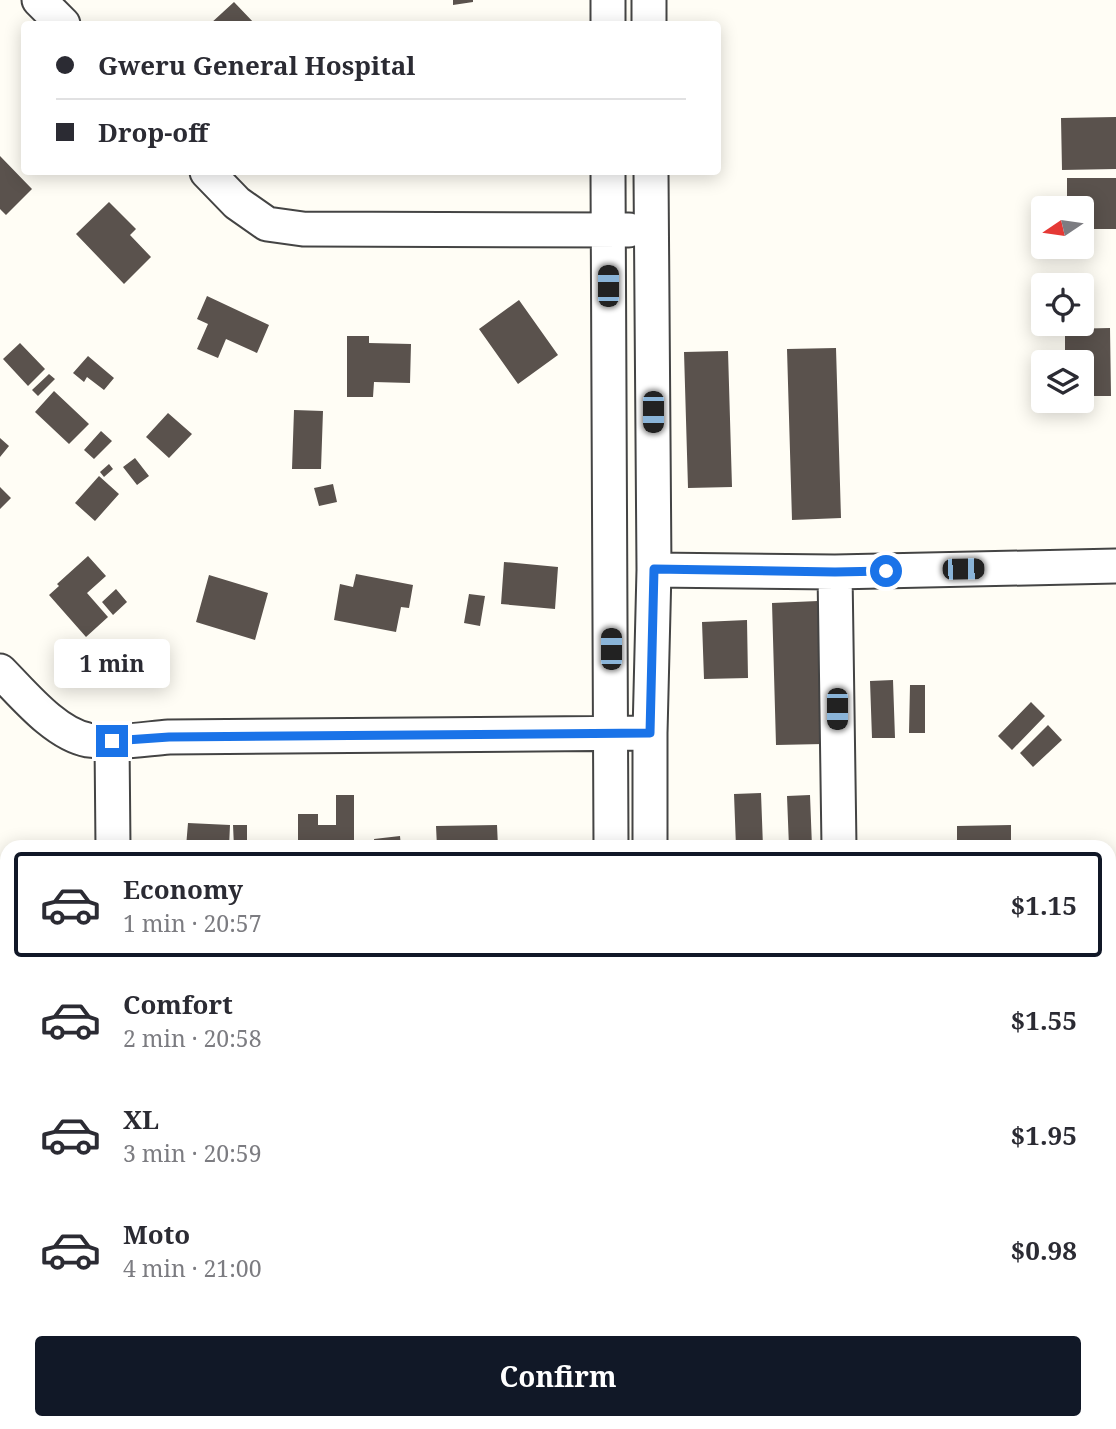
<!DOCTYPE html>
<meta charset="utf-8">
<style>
body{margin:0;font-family:"Noto Serif",serif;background:#f2f2f3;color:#2b2b33;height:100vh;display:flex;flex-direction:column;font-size:26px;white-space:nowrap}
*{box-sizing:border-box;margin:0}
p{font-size:23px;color:#7c7c81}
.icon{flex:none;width:38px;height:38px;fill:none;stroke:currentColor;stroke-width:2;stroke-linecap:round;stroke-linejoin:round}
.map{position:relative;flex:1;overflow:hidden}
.sheet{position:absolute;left:0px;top:840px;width:1116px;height:590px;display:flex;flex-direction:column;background:#fff;border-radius:21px 21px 0 0;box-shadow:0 4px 18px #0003}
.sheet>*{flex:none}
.banner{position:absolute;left:21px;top:21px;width:700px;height:154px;border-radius:7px;box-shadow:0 4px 18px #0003;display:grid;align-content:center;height:154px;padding:0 35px;background:#fff}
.needle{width:46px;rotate:257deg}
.buttons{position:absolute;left:1031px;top:196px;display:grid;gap:14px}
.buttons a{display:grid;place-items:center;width:63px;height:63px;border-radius:7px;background:#fff;box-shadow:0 4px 18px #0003;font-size:35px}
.end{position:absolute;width:32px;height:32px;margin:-16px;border:9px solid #1a73e8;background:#fff;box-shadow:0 0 0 4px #fff}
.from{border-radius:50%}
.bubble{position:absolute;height:49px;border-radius:7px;background:#fff;box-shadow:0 4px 18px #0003;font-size:23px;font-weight:700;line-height:49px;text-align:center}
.car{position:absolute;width:21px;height:42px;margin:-21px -10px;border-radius:9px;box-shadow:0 0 5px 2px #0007;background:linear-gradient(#222 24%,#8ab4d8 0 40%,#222 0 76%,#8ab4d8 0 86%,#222 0)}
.banner b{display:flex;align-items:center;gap:24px;height:66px;font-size:26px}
.banner b+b{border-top:2px solid #e1e1e2}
.banner i{width:18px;height:18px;background:#2b2b33}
ul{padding:12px 0 0;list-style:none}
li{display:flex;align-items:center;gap:21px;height:105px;margin:0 14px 10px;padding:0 21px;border:4px solid transparent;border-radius:7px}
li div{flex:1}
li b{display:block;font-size:26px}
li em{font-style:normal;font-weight:700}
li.active{border-color:#111827}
li>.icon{width:63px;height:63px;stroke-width:1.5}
.primary-button{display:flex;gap:14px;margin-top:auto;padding:14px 35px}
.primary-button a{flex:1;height:80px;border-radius:7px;background:#111827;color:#fff;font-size:28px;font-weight:700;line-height:80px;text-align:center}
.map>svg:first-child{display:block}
.building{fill:#5a524d}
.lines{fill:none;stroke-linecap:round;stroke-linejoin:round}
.minor-casing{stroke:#444;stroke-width:37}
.minor{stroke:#fff;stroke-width:33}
.route{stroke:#1a73e8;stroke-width:9}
</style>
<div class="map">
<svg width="1116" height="1429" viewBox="0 0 1116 1429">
<rect width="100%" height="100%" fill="#fffdf5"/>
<!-- building -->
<path class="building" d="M453,0h20v2l-20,3z
M234,2l21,22h-45z
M1116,117v52l-54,1 -1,-52z
M0,156l32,33 -26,26 -6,-6z
M1067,178h49v51h-34v-21h-15z
M109,202l27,27 -6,6 21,22 -27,27 -48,-50z
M207,296l62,29 -12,28 -31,-14 -8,19 -21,-9 11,-25 -11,-5z
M519,300l39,55 -40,29 -39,-55z
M1110,328l1,68h-29v-34h-17v-33z
M347,336h22v7l42,1 -1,39 -36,-1 -1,15h-26z
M20,343l25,26 -17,17 -25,-27z
M836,348l5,170 -49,2 -5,-171z
M728,351l4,136 -44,1 -4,-136z
M88,356l26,22 -10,12 -17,-13 -3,5 -11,-9z
M49,374l6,5 -17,17 -6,-6z
M54,391l35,33 -20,20 -34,-32z
M294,410l29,1 -2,58h-29z
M168,413l24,21 -23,24 -23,-21z
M101,431l11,10 -18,18 -10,-9z
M0,438l9,8 -9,11z
M135,458l14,18 -12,9 -14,-18z
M109,464l4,5 -9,8 -4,-5z
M99,476l20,18 -24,27 -20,-18z
M333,484l4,18 -18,4 -5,-18z
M0,487l11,11 -11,11z
M88,556l18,20 -19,17 21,24 -22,20 -37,-42 10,-9 -2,-2z
M504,562l54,5 -3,42 -54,-5z
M356,574l57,11 -4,23 -8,-1 -5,25 -62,-12 6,-36 13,3z
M209,575l59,18 -13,47 -59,-18z
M116,589l11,13 -14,13 -11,-13z
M469,594l16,2 -5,30 -16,-3z
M818,601l5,143 -47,1 -4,-142z
M747,620l1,58 -44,1 -2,-57z
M893,680l2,58h-23l-2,-57z
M910,685h15v48h-16z
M1031,702l14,14 -33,34 -14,-14z
M1048,725l14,15 -29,27 -13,-14z
M761,793l2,54h-27l-2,-53z
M336,795h18v52h-56v-33h20v11h18z
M810,795l2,52h-23l-2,-51z
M188,823l42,2 -1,22h-43z
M233,825h14v22h-13z
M497,825l1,22h-61l-1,-21z
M1011,825v22h-54v-21z
M400,836l1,11h-26l-1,-8z
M7,888v50l-7,2v-51z
M1110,1000l6,4v51l-6,11z
M7,1017v67l-7,1v-67z
M1110,1068l6,4v14l-6,11z
M1116,1185v37h-2l-4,-36z
M1110,1286l6,10v24l-6,4z
M924,1423h45v6h-44z
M993,1423h31v6h-31z"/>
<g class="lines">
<defs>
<path id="minor" d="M39,0l24,24
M608,0v24
M649,0v24
M207,172l30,31 30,21 36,5 326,1
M608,172l3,675
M654,570l181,2 281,-6
M835,572l4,275
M0,671c23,23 55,63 88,69 27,4 55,-1 81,-3l481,-4
M112,741l1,106
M650,847v-114l4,-163 -3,-398
M1110,1153l6,-30
M0,1328h7
M616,1423v6
M650,1423v6
M756,1423v6"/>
</defs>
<!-- minor casing -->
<use href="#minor" class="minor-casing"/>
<!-- minor -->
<use href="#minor" class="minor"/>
</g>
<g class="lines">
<!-- route -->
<path class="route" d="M112,741l57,-4 481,-4 4,-164 181,3 51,-1"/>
</g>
</svg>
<div class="buttons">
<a><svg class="needle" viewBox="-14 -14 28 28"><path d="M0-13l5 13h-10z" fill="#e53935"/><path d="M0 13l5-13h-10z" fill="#7c7c81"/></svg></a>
<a><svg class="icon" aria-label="locate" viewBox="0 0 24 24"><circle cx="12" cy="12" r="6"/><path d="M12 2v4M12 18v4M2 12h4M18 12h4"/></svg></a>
<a><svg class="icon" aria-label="layers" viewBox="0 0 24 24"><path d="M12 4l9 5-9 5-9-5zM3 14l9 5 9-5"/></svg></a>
</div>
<i class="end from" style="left:886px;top:571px"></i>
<i class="end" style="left:112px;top:741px"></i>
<div class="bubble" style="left:54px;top:639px;width:116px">1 min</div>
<i class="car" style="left:608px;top:286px;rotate:0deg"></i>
<i class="car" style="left:653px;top:412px;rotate:180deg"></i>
<i class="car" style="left:963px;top:569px;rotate:89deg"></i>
<i class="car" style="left:611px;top:649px;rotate:0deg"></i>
<i class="car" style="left:837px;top:709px;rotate:180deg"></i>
<div class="banner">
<b><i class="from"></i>Gweru General Hospital</b>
<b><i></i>Drop-off</b>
</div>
<section class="sheet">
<ul>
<li class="active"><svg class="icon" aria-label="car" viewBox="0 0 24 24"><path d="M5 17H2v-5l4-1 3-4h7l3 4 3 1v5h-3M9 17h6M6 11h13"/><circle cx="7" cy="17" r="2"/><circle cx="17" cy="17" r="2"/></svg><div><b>Economy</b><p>1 min · 20:57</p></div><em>$1.15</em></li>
<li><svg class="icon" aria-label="car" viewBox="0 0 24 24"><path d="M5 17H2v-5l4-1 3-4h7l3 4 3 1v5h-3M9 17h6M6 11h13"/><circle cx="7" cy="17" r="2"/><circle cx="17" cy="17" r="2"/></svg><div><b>Comfort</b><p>2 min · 20:58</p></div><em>$1.55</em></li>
<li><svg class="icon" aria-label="car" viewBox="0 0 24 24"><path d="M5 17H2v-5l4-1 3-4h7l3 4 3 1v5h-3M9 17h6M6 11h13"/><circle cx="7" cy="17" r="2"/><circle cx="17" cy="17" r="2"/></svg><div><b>XL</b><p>3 min · 20:59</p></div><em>$1.95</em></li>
<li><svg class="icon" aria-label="car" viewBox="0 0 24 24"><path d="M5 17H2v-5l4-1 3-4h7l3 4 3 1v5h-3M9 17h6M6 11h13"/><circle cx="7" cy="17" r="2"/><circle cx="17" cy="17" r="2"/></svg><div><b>Moto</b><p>4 min · 21:00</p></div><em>$0.98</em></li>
</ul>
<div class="primary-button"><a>Confirm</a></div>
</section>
</div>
